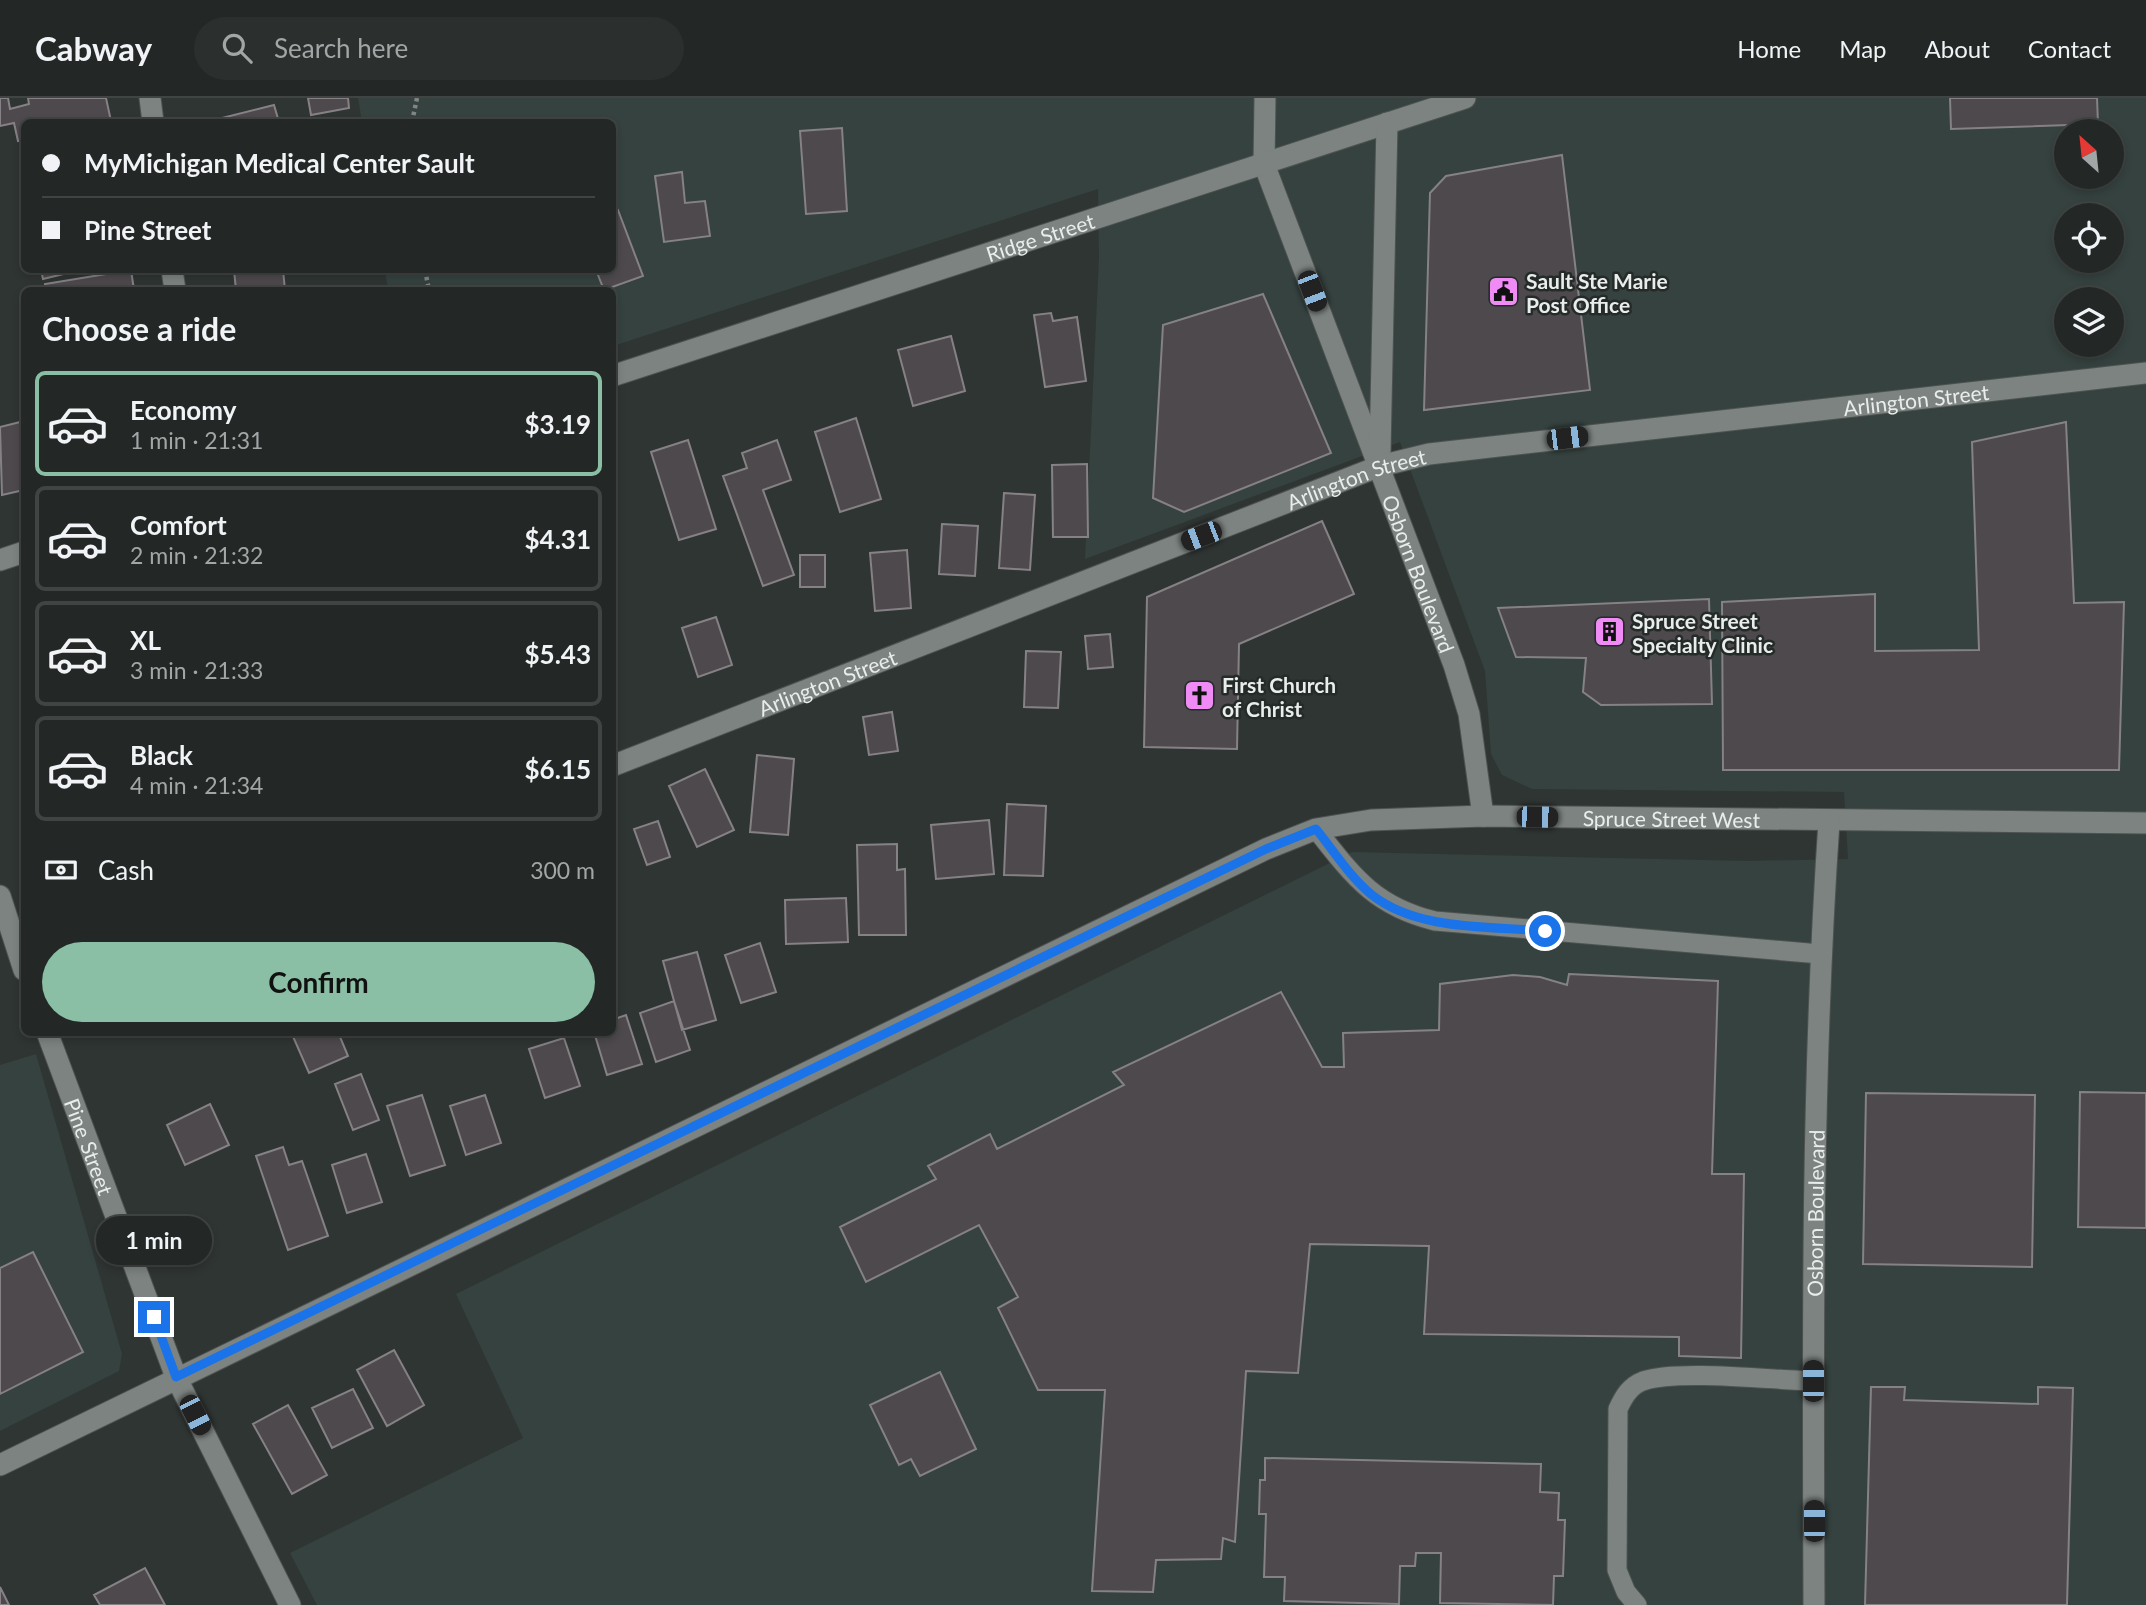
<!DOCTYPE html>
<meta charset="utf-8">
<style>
body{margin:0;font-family:Lato,sans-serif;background:#2b302e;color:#f1f3f6;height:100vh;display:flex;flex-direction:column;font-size:26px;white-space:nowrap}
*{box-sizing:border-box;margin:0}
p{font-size:23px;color:#a3a6a7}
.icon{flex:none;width:38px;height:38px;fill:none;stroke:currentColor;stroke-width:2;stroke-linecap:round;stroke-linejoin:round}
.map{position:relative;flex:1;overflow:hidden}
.details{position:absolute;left:21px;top:189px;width:595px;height:749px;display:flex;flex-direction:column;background:#232826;border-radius:10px;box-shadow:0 4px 10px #0003,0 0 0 2px #404443}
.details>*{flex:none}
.guide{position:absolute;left:21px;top:21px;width:595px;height:154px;border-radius:10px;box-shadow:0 4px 10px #0003,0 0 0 2px #404443;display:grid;align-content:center;height:154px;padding:0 21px;background:#232826}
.needle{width:46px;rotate:333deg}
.controls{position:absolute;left:2054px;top:21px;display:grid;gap:14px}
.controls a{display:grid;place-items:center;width:70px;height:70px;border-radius:50%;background:#232826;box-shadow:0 4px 10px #0003,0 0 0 2px #404443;font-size:35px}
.end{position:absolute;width:32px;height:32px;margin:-16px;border:9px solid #1a73e8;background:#fff;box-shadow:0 0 0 4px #fff}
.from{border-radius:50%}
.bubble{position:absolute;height:49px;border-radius:24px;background:#232826;box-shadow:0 4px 10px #0003,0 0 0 2px #404443;font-size:23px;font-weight:700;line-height:49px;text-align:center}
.car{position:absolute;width:21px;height:42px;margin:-21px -10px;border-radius:9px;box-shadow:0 0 5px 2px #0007;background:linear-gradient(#222 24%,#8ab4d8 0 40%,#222 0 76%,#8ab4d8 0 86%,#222 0)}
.guide b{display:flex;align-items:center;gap:24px;height:66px;font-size:26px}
.guide b+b{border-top:2px solid #404443}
.guide i{width:18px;height:18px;background:#f1f3f6}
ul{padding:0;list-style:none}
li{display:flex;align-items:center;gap:21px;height:105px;margin:0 14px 10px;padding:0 7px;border:4px solid #404443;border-radius:10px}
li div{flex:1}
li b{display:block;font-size:26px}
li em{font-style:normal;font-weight:700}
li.active{border-color:#8abfa5}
li>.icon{width:63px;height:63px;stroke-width:1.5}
h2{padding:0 21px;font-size:32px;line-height:84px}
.pay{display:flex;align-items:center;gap:18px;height:77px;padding:0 21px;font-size:26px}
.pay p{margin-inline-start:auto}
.primary-button{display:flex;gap:14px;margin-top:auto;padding:14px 21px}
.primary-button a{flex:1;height:80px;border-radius:42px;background:#8abfa5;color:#111;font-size:28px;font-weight:700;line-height:80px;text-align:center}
header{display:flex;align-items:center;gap:42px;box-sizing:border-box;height:98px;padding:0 35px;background:#232826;border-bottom:2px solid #404443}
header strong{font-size:33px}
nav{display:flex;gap:38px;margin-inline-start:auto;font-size:24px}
.search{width:490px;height:63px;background:#2b302e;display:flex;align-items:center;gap:18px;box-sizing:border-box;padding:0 24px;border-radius:38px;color:#a3a6a7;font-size:26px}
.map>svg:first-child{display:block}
.built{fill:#35423f;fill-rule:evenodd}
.building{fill:#4d494d;stroke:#858185;stroke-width:2}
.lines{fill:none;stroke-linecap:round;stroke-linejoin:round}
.lane-casing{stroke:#4e5251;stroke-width:21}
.street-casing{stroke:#4e5251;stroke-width:23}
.path{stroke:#818685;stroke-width:4.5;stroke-dasharray:3.5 3.5;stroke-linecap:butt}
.lane{stroke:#7c8381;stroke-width:19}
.street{stroke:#7c8381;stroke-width:21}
.route{stroke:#1a73e8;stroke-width:9}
.labels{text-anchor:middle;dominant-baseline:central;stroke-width:5;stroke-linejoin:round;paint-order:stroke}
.street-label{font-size:21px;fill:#e9edec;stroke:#252b29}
.poi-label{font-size:21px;font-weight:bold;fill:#e9edec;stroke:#252b29;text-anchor:start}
</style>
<header>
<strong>Cabway</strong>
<div class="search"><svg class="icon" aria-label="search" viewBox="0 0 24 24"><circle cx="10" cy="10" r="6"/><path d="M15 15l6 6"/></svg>Search here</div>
<nav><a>Home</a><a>Map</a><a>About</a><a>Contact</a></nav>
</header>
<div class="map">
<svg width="2146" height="1507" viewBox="0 0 2146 1507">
<rect width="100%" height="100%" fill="#2f3533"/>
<!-- built -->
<path class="built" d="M358,0h1788v1507h-1829l-27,-52 233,-115 -67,-144 896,-442 395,9 101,-2 -4,-67 -312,-3 -30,-14 -11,-21 -6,-83 -85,-229 -315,117 14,-302 -1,-68 -485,157 -1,-56h-224l-3,-20h227v-148h-250zM2067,33h45v46h-45zM2067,117h45v46h-45zM2067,201h45v46h-45z
M36,956l86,300 -3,17 -119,60v-366z"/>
<!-- building -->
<path class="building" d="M0,0h8l2,11 19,-5 -1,-6h78l5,23 -87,1v18l-6,1 -4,-18 -14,3z
M308,0h40l1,10 -38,7z
M1950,0h147l1,26 -147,5z
M274,7l5,17h-73z
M842,30l5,83 -41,3 -6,-83z
M1562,57l28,235 -166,20 6,-217 16,-17z
M682,74l3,31 20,-2 5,35 -46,6 -9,-66z
M618,112l25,66 -39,14 -8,-20h16v-58z
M41,172h39l-37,9z
M131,172l3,20h-88l-1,-6z
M234,172h49l2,20h-49z
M1263,196l68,159 -147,59 -31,-14 10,-173z
M1051,215l2,8 24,-4 9,64 -41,6 -11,-72z
M951,238l14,55 -52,15 -15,-56z
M856,320l25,81 -41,13 -25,-80z
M24,323v69l-22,5 -2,-68z
M2066,324l8,181 50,-1 -5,168h-396l-1,-168 153,-8v57l104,-1 -7,-208z
M688,342l28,89 -37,11 -28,-88z
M777,342l14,40 -28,10 31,85 -31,11 -40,-110 24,-8 -5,-15z
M1087,366l1,73h-35l-1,-72z
M1004,395l31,2 -5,75 -31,-2z
M1322,423l32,73 -115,50 -2,105 -93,-2 3,-150z
M942,426l36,2 -3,50 -36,-2z
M907,452l4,58 -36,3 -5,-58z
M800,457h25v32h-25z
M1709,501l3,105 -111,1 -18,-13 3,-34 -70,-1 -18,-49z
M716,519l16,48 -34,12 -16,-49z
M1110,536l3,33 -25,2 -3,-33z
M1026,553l35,1 -3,56 -34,-1z
M892,614l6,39 -29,4 -6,-38z
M757,657l37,4 -6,76 -38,-3z
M705,671l29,61 -37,17 -28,-61z
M1007,706l39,2 -3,70 -39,-1z
M989,722l5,54 -58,5 -5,-54z
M658,723l12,36 -23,8 -13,-36z
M897,746v26l8,-1 1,66h-47l-2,-90z
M846,800l2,44 -62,2 -1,-44z
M760,845l16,49 -35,11 -16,-48z
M697,854l19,68 -34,10 -19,-69z
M1569,876l149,7 -6,193h32l-3,184 -62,-2v-19l-255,-3 5,-88 -119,-2 -12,129 -52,-2 -11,171 -12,-4 -2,21 -65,1 -3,32 -61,-1 13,-201h-67l-40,-82 20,-11 -39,-72 -113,57 -26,-55 96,-48 -8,-13 62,-32 7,15 127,-64 -11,-13 168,-80 41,75h22l-1,-34 96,-3 1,-46 73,-9 27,2 27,8z
M674,903l16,49 -34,12 -16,-49z
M626,917l16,49 -35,11 -13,-43h18v-12z
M291,934h47l10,24 -39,17z
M564,940l16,48 -35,12 -16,-49z
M361,976l18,46 -26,10 -18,-46z
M2080,994l66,1v135l-68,-1z
M1866,995l169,2 -3,172 -169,-3z
M422,997l23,70 -35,11 -23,-70z
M485,997l16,48 -35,12 -16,-49z
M210,1006l19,41 -44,20 -18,-40z
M283,1049l6,18 13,-4 26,75 -40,14 -32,-94z
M366,1056l16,48 -35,11 -15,-48z
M33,1154l50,100 -83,42v-126z
M394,1252l30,55 -37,21 -30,-56z
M940,1274l36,77 -56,27 -9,-17 -12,6 -29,-60z
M1871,1289h34l-1,13 134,4v-17l35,1 -6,217h-202z
M353,1291l20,39 -41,20 -20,-40z
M288,1307l39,70 -35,19 -39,-70z
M1265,1360l276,6 -1,28 19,1 -1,27h7l-2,56h-9l-1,29 -113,-2 1,-50h-25l-1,13h-15l-1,38 -115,-3 1,-24h-21l2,-63h-7l1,-34h5z
M145,1470l20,37h-65l-6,-10z
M0,1489l9,18h-9z"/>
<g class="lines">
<defs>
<path id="lane" d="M1316,731c37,47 58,77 119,92l385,33
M1637,1507l-11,-13 -9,-22 1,-161c6,-13 12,-23 25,-28 34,-12 130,-1 170,0"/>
<g id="street">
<path d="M150,0l3,24"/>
<path id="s1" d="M1265,0l-1,66 190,501 15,49 14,102"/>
<path d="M172,172l3,20"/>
<path id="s2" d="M612,278l853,-278"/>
<path d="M1380,355l7,-330"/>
<path d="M0,462l24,-8"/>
<path id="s3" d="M612,668l768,-300 49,-12 717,-81"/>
<path d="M0,798l24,74"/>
<path id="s4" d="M47,934l129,345 114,228"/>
<path id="s5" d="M0,1367l1266,-616 50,-20 55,-9 112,-4 663,7"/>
<path id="s6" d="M1814,1507c-1,-261 -3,-522 15,-783"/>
</g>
</defs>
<!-- lane casing -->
<use href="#lane" class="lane-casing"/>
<!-- street casing -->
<use href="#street" class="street-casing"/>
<!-- path -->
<path class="path" d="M412,24l5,-24
M425,172l4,20"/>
<!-- lane -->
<use href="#lane" class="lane"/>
<!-- street -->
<use href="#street" class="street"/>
</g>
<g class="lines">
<!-- route -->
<path class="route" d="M154,1219l22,60 1090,-528 50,-20c18,22 33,47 56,66 46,36 117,31 173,36"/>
</g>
<!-- icons -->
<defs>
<symbol id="civic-square" viewBox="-11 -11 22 22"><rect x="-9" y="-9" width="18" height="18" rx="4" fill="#f08bf6" stroke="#252b29"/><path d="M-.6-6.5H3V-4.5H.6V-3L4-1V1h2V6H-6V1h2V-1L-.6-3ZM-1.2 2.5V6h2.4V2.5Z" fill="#111"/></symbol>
<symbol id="building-square" viewBox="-11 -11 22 22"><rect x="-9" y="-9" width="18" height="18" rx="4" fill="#f08bf6" stroke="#252b29"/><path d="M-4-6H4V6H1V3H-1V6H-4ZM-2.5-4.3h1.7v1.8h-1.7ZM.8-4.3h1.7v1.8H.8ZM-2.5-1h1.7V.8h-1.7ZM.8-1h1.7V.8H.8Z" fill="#111"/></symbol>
<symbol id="church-square" viewBox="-11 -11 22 22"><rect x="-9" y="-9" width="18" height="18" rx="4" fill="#f08bf6" stroke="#252b29"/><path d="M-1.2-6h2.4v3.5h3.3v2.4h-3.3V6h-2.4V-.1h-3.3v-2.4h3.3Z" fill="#111"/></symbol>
</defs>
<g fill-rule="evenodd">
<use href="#civic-square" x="1486" y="176" width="35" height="35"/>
<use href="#building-square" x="1592" y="516" width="35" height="35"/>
<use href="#church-square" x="1182" y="580" width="35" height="35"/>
</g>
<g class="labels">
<!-- street labels -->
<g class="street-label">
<text stroke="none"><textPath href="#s2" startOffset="450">Ridge Street</textPath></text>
<text stroke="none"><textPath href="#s3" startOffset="1365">Arlington Street</textPath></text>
<text stroke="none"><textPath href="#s3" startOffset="798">Arlington Street</textPath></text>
<text stroke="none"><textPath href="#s1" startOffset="504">Osborn Boulevard</textPath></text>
<text stroke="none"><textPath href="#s3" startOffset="231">Arlington Street</textPath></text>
<text stroke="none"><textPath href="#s5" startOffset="1818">Spruce Street West</textPath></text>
<text stroke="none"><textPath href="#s4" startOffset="122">Pine Street</textPath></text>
<text stroke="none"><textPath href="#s6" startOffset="392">Osborn Boulevard</textPath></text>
</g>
<!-- poi labels -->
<g class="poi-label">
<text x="1526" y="182">Sault Ste Marie<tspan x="1526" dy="24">Post Office</tspan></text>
<text x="1632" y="522">Spruce Street<tspan x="1632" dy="24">Specialty Clinic</tspan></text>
<text x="1222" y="586">First Church<tspan x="1222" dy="24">of Christ</tspan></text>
</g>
</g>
</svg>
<div class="controls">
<a><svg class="needle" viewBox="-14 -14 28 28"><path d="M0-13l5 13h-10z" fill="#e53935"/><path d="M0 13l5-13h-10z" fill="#a3a6a7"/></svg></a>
<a><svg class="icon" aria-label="locate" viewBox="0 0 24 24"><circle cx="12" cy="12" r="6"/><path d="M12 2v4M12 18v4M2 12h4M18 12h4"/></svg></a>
<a><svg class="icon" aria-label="layers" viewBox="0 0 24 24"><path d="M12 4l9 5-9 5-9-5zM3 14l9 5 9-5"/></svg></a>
</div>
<i class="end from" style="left:1545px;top:833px"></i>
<i class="end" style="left:154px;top:1219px"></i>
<div class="bubble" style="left:96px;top:1118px;width:116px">1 min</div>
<i class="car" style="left:1312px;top:193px;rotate:159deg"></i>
<i class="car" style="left:1567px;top:340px;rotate:83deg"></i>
<i class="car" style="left:1201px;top:438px;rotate:249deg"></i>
<i class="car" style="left:1537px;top:719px;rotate:91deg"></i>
<i class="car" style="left:1813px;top:1283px;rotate:0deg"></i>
<i class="car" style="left:195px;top:1317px;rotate:153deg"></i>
<i class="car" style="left:1814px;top:1423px;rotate:0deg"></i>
<div class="guide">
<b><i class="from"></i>MyMichigan Medical Center Sault</b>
<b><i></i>Pine Street</b>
</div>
<section class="details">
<h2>Choose a ride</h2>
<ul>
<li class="active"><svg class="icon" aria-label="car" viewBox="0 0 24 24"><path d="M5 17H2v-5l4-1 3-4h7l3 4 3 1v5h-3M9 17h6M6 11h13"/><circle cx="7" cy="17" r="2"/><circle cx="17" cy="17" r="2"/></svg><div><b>Economy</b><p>1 min · 21:31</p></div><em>$3.19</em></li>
<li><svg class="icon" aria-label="car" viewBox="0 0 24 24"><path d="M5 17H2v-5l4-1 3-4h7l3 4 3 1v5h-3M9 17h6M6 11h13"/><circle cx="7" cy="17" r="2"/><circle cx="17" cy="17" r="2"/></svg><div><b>Comfort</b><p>2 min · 21:32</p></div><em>$4.31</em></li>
<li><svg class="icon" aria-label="car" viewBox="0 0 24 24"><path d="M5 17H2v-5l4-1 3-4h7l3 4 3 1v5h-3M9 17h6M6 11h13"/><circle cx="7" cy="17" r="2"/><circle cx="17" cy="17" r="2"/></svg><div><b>XL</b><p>3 min · 21:33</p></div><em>$5.43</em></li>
<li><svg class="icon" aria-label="car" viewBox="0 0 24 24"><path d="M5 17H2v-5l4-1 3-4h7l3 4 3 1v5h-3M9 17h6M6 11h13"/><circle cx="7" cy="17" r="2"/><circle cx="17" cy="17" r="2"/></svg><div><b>Black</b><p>4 min · 21:34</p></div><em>$6.15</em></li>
</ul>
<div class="pay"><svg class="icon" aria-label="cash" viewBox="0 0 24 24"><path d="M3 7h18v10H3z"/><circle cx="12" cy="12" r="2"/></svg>Cash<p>300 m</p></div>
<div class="primary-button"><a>Confirm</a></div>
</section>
</div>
